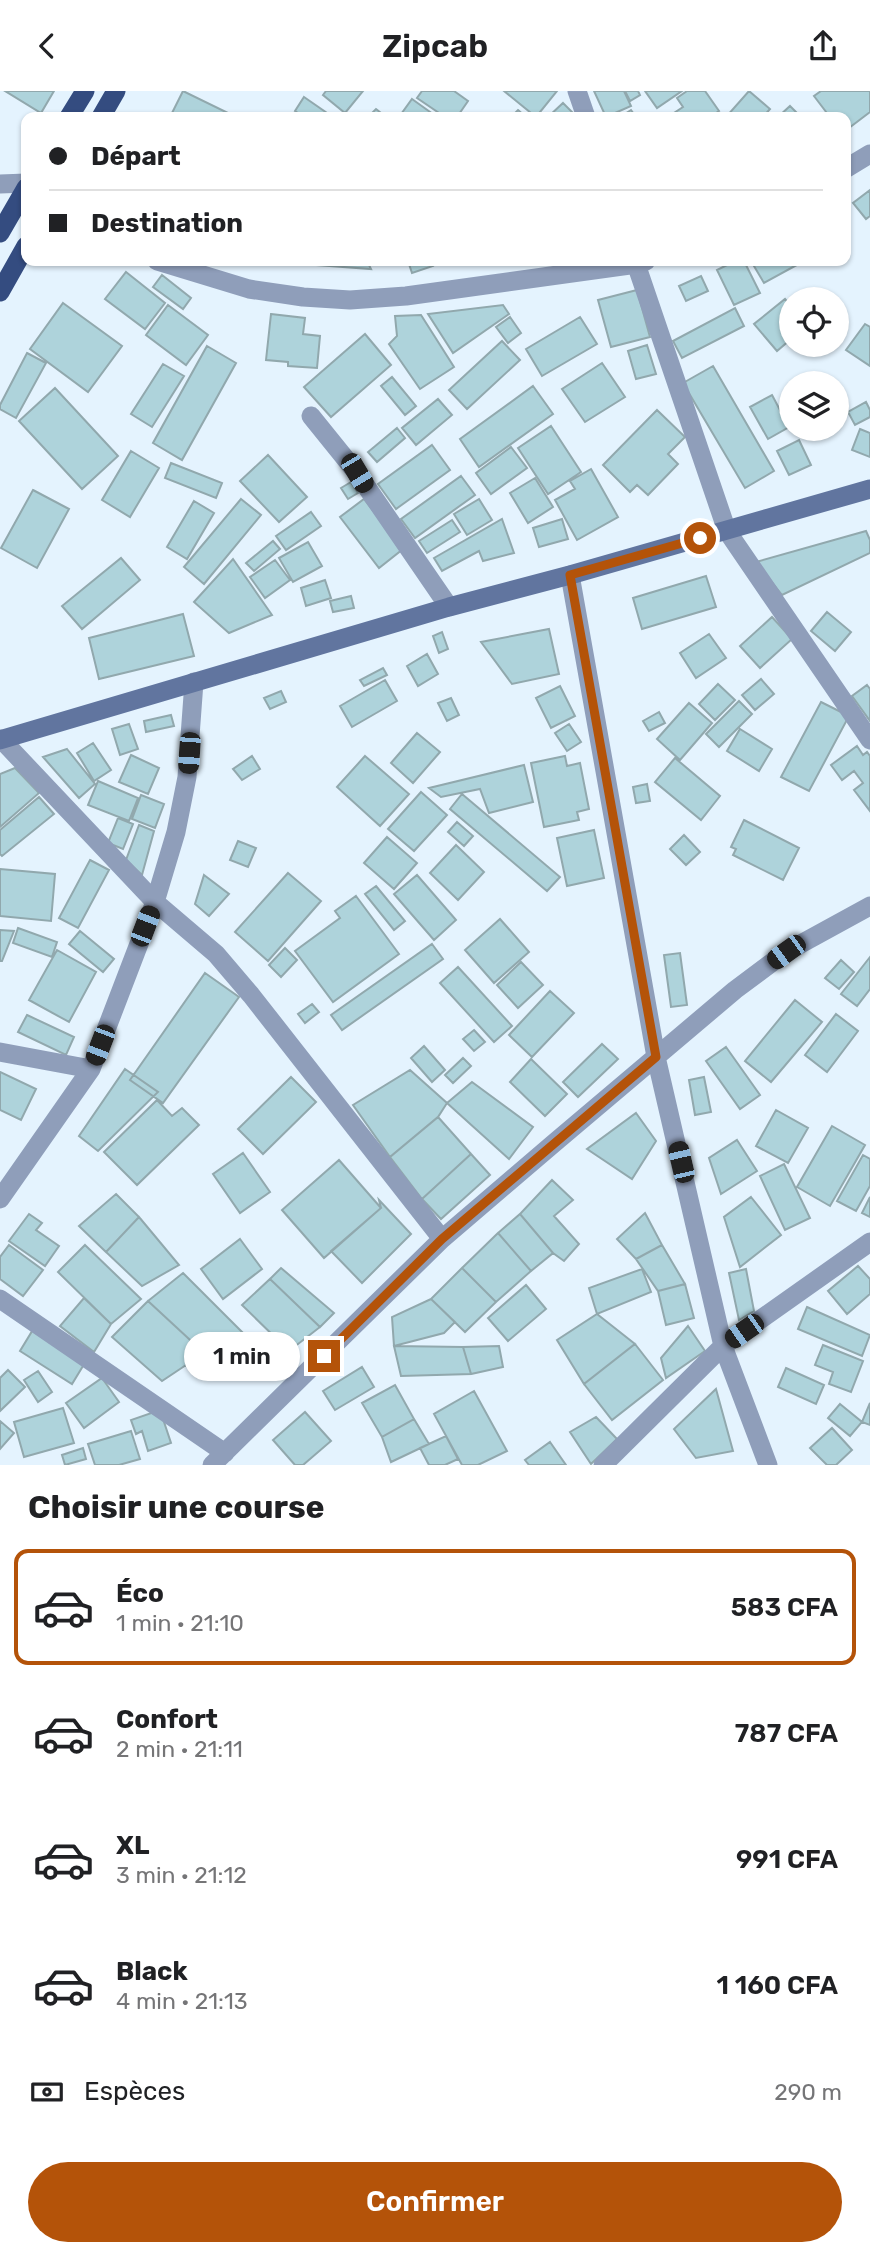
<!DOCTYPE html>
<html lang="fr">
<meta charset="utf-8">
<style>
body{margin:0;font-family:Rubik,sans-serif;background:#f6f6f6;color:#202124;height:100vh;display:flex;flex-direction:column;font-size:26px;white-space:nowrap}
*{box-sizing:border-box;margin:0}
p{font-size:23px;color:#757577}
.icon{flex:none;width:38px;height:38px;fill:none;stroke:currentColor;stroke-width:2;stroke-linecap:round;stroke-linejoin:round}
.map{position:relative;height:1374px;overflow:hidden}
.panel{display:flex;flex-direction:column;background:#fff;flex:1}
.panel>*{flex:none}
.banner{position:absolute;left:21px;top:21px;width:830px;height:154px;border-radius:14px;box-shadow:0 2px 5px #0004;display:grid;align-content:center;height:154px;padding:0 28px;background:#fff}
.tools{position:absolute;left:779px;top:196px;display:grid;gap:14px}
.tools a{display:grid;place-items:center;width:70px;height:70px;border-radius:50%;background:#fff;box-shadow:0 2px 5px #0004;font-size:35px}
.end{position:absolute;width:32px;height:32px;margin:-16px;border:9px solid #b45309;background:#fff;box-shadow:0 0 0 4px #fff}
.from{border-radius:50%}
.bubble{position:absolute;height:49px;border-radius:24px;background:#fff;box-shadow:0 2px 5px #0004;font-size:23px;font-weight:600;line-height:49px;text-align:center}
.car{position:absolute;width:21px;height:42px;margin:-21px -10px;border-radius:9px;box-shadow:0 0 5px 2px #0007;background:linear-gradient(#222 24%,#8ab4d8 0 40%,#222 0 76%,#8ab4d8 0 86%,#222 0)}
.banner b{display:flex;align-items:center;gap:24px;height:66px;font-size:26px}
.banner b+b{border-top:2px solid #e0e0e0}
.banner i{width:18px;height:18px;background:#202124}
ul{padding:0;list-style:none}
li{display:flex;align-items:center;gap:21px;height:116px;margin:0 14px 10px;padding:0 14px;border:4px solid transparent;border-radius:14px}
li div{flex:1}
li b{display:block;font-size:26px}
li em{font-style:normal;font-weight:600}
li.active{border-color:#b45309}
li>.icon{width:63px;height:63px;stroke-width:1.5}
h2{padding:0 28px;font-size:32px;line-height:84px}
.pay{display:flex;align-items:center;gap:18px;height:77px;padding:0 28px;font-size:26px}
.pay p{margin-inline-start:auto}
.button{display:flex;gap:14px;margin-top:auto;padding:14px 28px}
.button a{flex:1;height:80px;border-radius:42px;background:#b45309;color:#fff;font-size:28px;font-weight:600;line-height:80px;text-align:center}
header{display:flex;justify-content:space-between;align-items:center;height:91px;padding:0 28px;background:#fff;font-size:32px;font-weight:600}
.map>svg:first-child{display:block}
.building{fill:#aed3db;stroke:#91a8ad;stroke-width:2}
.lines{fill:none;stroke-linecap:round;stroke-linejoin:round}
.minor{stroke:#8f9eba;stroke-width:19}
.secondary{stroke:#61759f;stroke-width:19}
.trunk{stroke:#344c80;stroke-width:19}
.route{stroke:#b45309;stroke-width:9}
</style>
<header><svg class="icon" aria-label="back" viewBox="0 0 24 24"><path d="M15 5l-7 7 7 7"/></svg>Zipcab<svg class="icon" aria-label="share" viewBox="0 0 24 24"><path d="M12 15V3M7 8l5-5 5 5M5 13v7h14v-7"/></svg></header>
<div class="map">
<svg width="870" height="1374" viewBox="0 0 870 1374">
<rect width="100%" height="100%" fill="#e4f3fe"/>
<!-- building -->
<path class="building" d="M5,0h49l-13,22z
M183,0l45,22 -2,4h-56z
M326,0h37l-18,22 -22,-18z
M422,0h32l14,10 -11,16h-12l-28,-19z
M504,0h53l-21,26z
M594,0h30l7,15 -25,11z
M625,0h13l2,4 -10,6z
M645,0h37l-25,17z
M687,0h18l14,20 -9,6h-37l-2,-2 12,-8 -6,-9z
M749,0l21,18 -7,8h-37z
M821,0h49v21l-25,19v-14h-15l-16,-21z
M304,6l23,16 -3,4h-20l-9,-6z
M412,8l25,18h-38z
M563,12l12,12 -3,2h-24z
M790,15l11,11h-23z
M376,18l10,8h-18z
M518,19l8,7h-15z
M631,19l5,7h-16z
M870,99v26l-4,3 -13,-16z
M305,170h62l4,8 -67,-5z
M408,170h23l2,5 -21,7z
M735,170h9l16,32 -26,12 -17,-35z
M751,170h53l-40,22z
M126,181l39,31 -20,26 -40,-30z
M162,184l29,23 -8,11 -30,-22z
M701,185l7,15 -22,10 -7,-15z
M637,199l13,47 -39,10 -13,-47z
M785,208l6,7v33l-14,12 -23,-27z
M63,212l59,43 -34,46 -58,-43z
M168,214l40,30 -22,30 -40,-30z
M503,214l6,9 -56,39 -25,-39z
M735,217l9,18 -62,32 -9,-17z
M271,223l34,4 -2,16 17,2 -3,32 -29,-2v-4l-22,-2z
M421,224l33,52 -34,22 -31,-45 8,-8 -2,-20z
M510,226l11,16 -13,10 -12,-16z
M580,226l17,27 -55,32 -16,-27z
M865,233l5,3v39l-24,-16z
M365,243l26,31 -60,52 -27,-30z
M502,250l18,19 -53,49 -18,-19z
M647,254l9,29 -20,5 -8,-28z
M207,255l29,17 -54,97 -29,-17z
M27,262l19,10 -30,55 -16,-9v-4z
M602,272l23,34 -40,25 -23,-33z
M163,273l21,12 -32,51 -21,-13z
M713,275l61,105 -29,17 -62,-105z
M392,286l24,29 -11,9 -24,-29z
M533,295l20,28 -74,53 -19,-28z
M55,297l63,68 -36,33 -63,-68z
M772,304l17,32 -21,12 -18,-32z
M438,308l14,16 -36,30 -14,-17z
M866,311l4,8v7l-15,8 -7,-13z
M657,319l28,27 -17,17 10,10 -30,31 -11,-10 -7,7 -27,-27z
M551,335l30,46 -33,22 -30,-46z
M397,337l8,10 -28,24 -9,-10z
M860,338l10,4v24l-18,-7z
M799,349l12,25 -22,10 -12,-24z
M432,354l18,25 -54,39 -18,-25z
M511,356l16,21 -36,26 -15,-21z
M131,360l28,17 -29,49 -28,-17z
M268,364l39,42 -28,25 -39,-41z
M171,372l51,20 -6,15 -51,-20z
M591,378l27,48 -41,23 -22,-40 20,-11 -5,-8z
M461,385l14,19 -60,43 -14,-19z
M535,387l18,29 -25,16 -18,-30z
M351,391l7,11 -10,6 -7,-11z
M33,399l36,19 -32,59 -36,-20z
M241,408l20,16 -57,69 -20,-17z
M364,408l39,50 -24,19 -39,-51z
M479,408l13,21 -25,15 -13,-21z
M194,410l20,12 -27,46 -20,-12z
M311,421l10,14 -35,24 -10,-14z
M502,428l12,34 -31,8 -4,-10 -37,20 -8,-13z
M562,428l6,20 -29,8 -6,-19z
M452,429l8,12 -33,21 -8,-12z
M866,440l4,9v13l-88,42 -26,-33z
M273,450l7,8 -26,22 -8,-8z
M308,451l14,24 -29,16 -14,-24z
M121,467l19,22 -58,49 -20,-23z
M233,468l39,56 -43,18 -35,-31z
M275,469l15,20 -25,18 -15,-21z
M706,485l10,31 -74,22 -9,-31z
M325,489l6,18 -25,8 -5,-18z
M351,505l3,12 -21,4 -3,-11z
M827,521l24,20 -16,19 -24,-20z
M183,523l11,42 -95,23 -10,-41z
M772,526l20,22 -32,29 -20,-22z
M549,538l10,45 -47,10 -31,-42z
M442,541l6,17 -9,4 -6,-17z
M709,543l17,24 -30,20 -16,-25z
M427,563l11,20 -20,12 -11,-20z
M383,577l4,7 -23,11 -4,-6z
M761,588l13,15 -19,16 -13,-15z
M385,589l12,21 -45,26 -12,-21z
M718,593l17,16 -20,20 -16,-16z
M867,594l3,4v32l-18,-25z
M560,595l15,30 -24,12 -15,-30z
M281,600l5,11 -16,7 -6,-11z
M451,607l8,17 -12,6 -9,-18z
M739,610l13,13 -33,33 -13,-13z
M821,611l28,14 -40,75 -28,-14z
M689,612l23,20 -32,37 -23,-21z
M659,621l6,11 -16,8 -6,-10z
M171,624l3,11 -28,6 -2,-11z
M129,633l9,25 -18,6 -8,-26z
M569,633l12,18 -14,9 -12,-18z
M740,638l32,20 -13,22 -32,-20z
M417,642l23,19 -27,31 -22,-20z
M93,652l18,27 -17,11 -17,-28z
M857,655l6,9 4,-3 3,4v55l-16,-21 9,-7 -9,-12 -12,9 -11,-15z
M67,658l28,35 -16,14 -36,-41z
M131,664l28,13 -11,26 -29,-12z
M252,665l8,13 -18,11 -9,-11z
M365,665l44,38 -29,32 -43,-39z
M565,665l2,10 13,-3 9,46 -12,3 2,8 -35,7 -13,-64z
M675,667l45,38 -19,24 -46,-38z
M524,674l9,37 -44,11 -9,-24 -39,8 -12,-9z
M15,677l24,25 -39,34v-53z
M98,690l40,17 -9,23 -41,-16z
M647,693l3,17 -14,2 -3,-16z
M421,701l26,23 -33,36 -26,-22z
M462,703l98,83 -13,14 -97,-82z
M141,704l23,9 -9,24 -23,-9z
M39,706l15,17 -52,42 -2,-2v-24z
M118,727l15,6 -10,25 -15,-6z
M744,729l55,28 -16,32 -50,-25 3,-6 -5,-2z
M457,731l16,14 -9,10 -16,-14z
M139,734l15,6 -12,44 -16,-15z
M594,739l10,48 -37,8 -10,-48z
M684,744l16,17 -14,13 -16,-16z
M387,746l30,26 -23,26 -30,-26z
M238,750l18,7 -8,19 -18,-7z
M456,754l28,27 -26,28 -28,-27z
M90,769l19,10 -31,58 -19,-10z
M0,778l55,5 -4,47 -51,-5z
M288,782l33,28 -53,60 -33,-29z
M204,784l25,19 -20,22 -14,-12z
M417,784l39,45 -22,20 -40,-46z
M376,795l29,35 -11,9 -29,-36z
M356,805l43,58 -66,48 -38,-51 45,-33 -5,-7z
M500,828l29,33 -35,31 -29,-33z
M18,837l39,14 -5,15 -39,-14z
M0,839l14,1 -12,30h-2z
M80,840l34,28 -11,13 -34,-28z
M432,853l11,15 -101,71 -11,-15z
M285,857l12,12 -16,17 -12,-12z
M57,859l39,22 -27,50 -40,-22z
M680,862l7,52 -16,2 -7,-52z
M870,866v32l-13,17 -16,-12z
M841,869l13,12 -15,17 -14,-11z
M521,871l22,23 -25,23 -21,-23z
M458,876l54,59 -18,16 -54,-59z
M205,882l34,24 -76,106 -33,-23z
M550,900l24,22 -42,44 -23,-22z
M795,909l27,22 -51,60 -26,-21z
M312,913l7,8 -14,11 -7,-9z
M836,923l22,17 -31,41 -22,-17z
M27,924l47,22 -8,18 -48,-23z
M474,939l11,12 -11,9 -11,-12z
M602,953l16,15 -40,38 -15,-15z
M424,955l21,24 -13,12 -21,-24z
M726,956l34,48 -20,14 -34,-48z
M463,967l8,8 -18,17 -8,-8z
M531,968l36,35 -22,22 -35,-34z
M125,978l33,23 -60,59 -19,-15z
M410,979l37,33 -9,14 -48,40 -37,-52z
M0,981l36,17 -15,31 -21,-10z
M291,986l25,25 -53,52 -25,-25z
M704,986l7,35 -16,3 -6,-35z
M472,991l61,45 -24,32 -62,-56z
M157,1009l15,16 10,-8 17,17 -62,60 -33,-33z
M776,1019l32,18 -20,35 -32,-17z
M636,1022l20,28 -24,38 -45,-30z
M438,1026l33,37 -49,45 -32,-42z
M832,1035l33,19 -35,61 -33,-19z
M737,1049l20,31 -36,23 -12,-36z
M243,1062l27,39 -30,21 -27,-39z
M471,1063l19,21 -49,44 -19,-20z
M863,1064l7,4v27l-14,25 -19,-10z
M339,1069l42,48 -57,50 -42,-48z
M784,1073l26,54 -25,12 -25,-54z
M552,1089l21,20 -19,16 25,28 -15,17 -11,-8 -33,-39z
M116,1103l23,23 -33,35 -27,-26z
M751,1106l30,38 -41,32 -16,-50z
M870,1106v20l-8,-4z
M379,1109l32,34 -49,49 -31,-32 50,-43z
M645,1122l17,32 -26,14 -19,-20z
M29,1123l13,9 -6,7 23,16 -14,20 -36,-25z
M520,1123l33,39 -22,18 -33,-38z
M139,1126l40,48 -37,21 -36,-34z
M498,1142l33,38 -35,31 -34,-34z
M240,1148l22,30 -39,30 -22,-30z
M9,1154l34,25 -20,26 -23,-17v-22z
M85,1154l56,54 -30,25 -53,-52z
M662,1154l23,39 -27,7 -22,-32z
M858,1175l12,13v15l-23,20 -19,-23z
M281,1177l53,45 -14,14 -50,-48z
M462,1177l34,34 -31,30 -34,-33z
M642,1178l9,23 -54,22 -8,-26z
M746,1178l8,42 -15,9 -10,-47z
M183,1182l66,66 -52,38 -11,-12 16,-14 -54,-50z
M270,1188l50,48 -31,24 -47,-46z
M685,1193l9,34 -28,7 -8,-34z
M526,1194l20,24 -38,32 -20,-23z
M84,1207l27,26 -17,28 -34,-26z
M431,1208l24,23 -11,11 -50,13 -2,-29z
M148,1210l54,50 -16,14 -24,16 -50,-44z
M807,1216l63,28 -8,21 -64,-27z
M597,1223l38,30 -51,40 -27,-44z
M688,1235l17,25 -39,27 -5,-20z
M34,1237l52,33 -14,23 -52,-33z
M635,1253l28,36 -51,40 -28,-36z
M823,1254l40,16 -12,31 -22,-8 4,-12 -18,-7z
M394,1255l69,1 8,27 -70,2z
M499,1255l4,21 -32,7 -8,-27z
M362,1276l12,20 -39,23 -12,-19z
M786,1277l38,17 -8,19 -38,-17z
M8,1279l17,17 -25,24v-33z
M38,1280l14,21 -14,10 -14,-22z
M102,1287l17,24 -35,26 -18,-25z
M395,1294l19,34 -32,18 -20,-34z
M716,1298l17,62 -37,7 -22,-29z
M474,1300l33,60 -29,14h-16l-28,-51z
M870,1312v22l-8,-3z
M840,1313l22,18 -12,14 -22,-18z
M63,1317l11,35 -50,14 -10,-35z
M160,1319l11,33 -23,8 -6,-20 -6,3 -5,-14z
M305,1321l26,29 -28,24h-8l-22,-25z
M596,1326l21,22 -26,25 -21,-32z
M414,1328l15,25 -38,18 -9,-25z
M0,1330l14,12 -14,16z
M832,1337l20,22 -16,15h-9l-17,-17z
M131,1340l9,28 -21,6h-24l-7,-21z
M446,1345l12,23 -13,6h-16l-9,-17z
M550,1351l16,23h-37l-4,-5z
M83,1357l3,11 -21,6 -3,-10z"/>
<g class="lines">
<!-- minor -->
<path class="minor" d="M577,0l9,26
M845,78l25,-15
M0,93l26,-1
M157,170l92,28 54,8 47,3 56,-4 231,-32 9,-3
M635,170l92,270 143,209
M311,325l46,57 92,134
M570,484l86,482 67,289 45,119
M1,648l154,163 61,52 35,41 191,244
M0,961l91,17
M0,1108l91,-130 64,-167 21,-70 11,-55 7,-95
M0,1208l225,154
M212,1374l230,-226 111,-95 182,-154 51,-38 84,-46
M603,1374l120,-119 147,-104"/>
<!-- secondary -->
<path class="secondary" d="M0,649l449,-133 121,-32 300,-86"/>
<!-- trunk -->
<path class="trunk" d="M69,26l16,-26
M101,26l15,-26
M0,142l26,-45
M0,201l26,-46"/>
</g>
<g class="lines">
<!-- route -->
<path class="route" d="M324,1265l118,-117 214,-182 -86,-482 130,-37"/>
</g>
</svg>
<div class="tools">
<a><svg class="icon" aria-label="locate" viewBox="0 0 24 24"><circle cx="12" cy="12" r="6"/><path d="M12 2v4M12 18v4M2 12h4M18 12h4"/></svg></a>
<a><svg class="icon" aria-label="layers" viewBox="0 0 24 24"><path d="M12 4l9 5-9 5-9-5zM3 14l9 5 9-5"/></svg></a>
</div>
<i class="end from" style="left:700px;top:447px"></i>
<i class="end" style="left:324px;top:1265px"></i>
<div class="bubble" style="left:184px;top:1241px;width:116px">1 min</div>
<i class="car" style="left:357px;top:382px;rotate:149deg"></i>
<i class="car" style="left:189px;top:662px;rotate:184deg"></i>
<i class="car" style="left:145px;top:835px;rotate:21deg"></i>
<i class="car" style="left:786px;top:861px;rotate:234deg"></i>
<i class="car" style="left:100px;top:954px;rotate:201deg"></i>
<i class="car" style="left:681px;top:1071px;rotate:347deg"></i>
<i class="car" style="left:744px;top:1240px;rotate:235deg"></i>
<div class="banner">
<b><i class="from"></i>Départ</b>
<b><i></i>Destination</b>
</div>
</div>
<section class="panel">
<h2>Choisir une course</h2>
<ul>
<li class="active"><svg class="icon" aria-label="car" viewBox="0 0 24 24"><path d="M5 17H2v-5l4-1 3-4h7l3 4 3 1v5h-3M9 17h6M6 11h13"/><circle cx="7" cy="17" r="2"/><circle cx="17" cy="17" r="2"/></svg><div><b>Éco</b><p>1 min · 21:10</p></div><em>583 CFA</em></li>
<li><svg class="icon" aria-label="car" viewBox="0 0 24 24"><path d="M5 17H2v-5l4-1 3-4h7l3 4 3 1v5h-3M9 17h6M6 11h13"/><circle cx="7" cy="17" r="2"/><circle cx="17" cy="17" r="2"/></svg><div><b>Confort</b><p>2 min · 21:11</p></div><em>787 CFA</em></li>
<li><svg class="icon" aria-label="car" viewBox="0 0 24 24"><path d="M5 17H2v-5l4-1 3-4h7l3 4 3 1v5h-3M9 17h6M6 11h13"/><circle cx="7" cy="17" r="2"/><circle cx="17" cy="17" r="2"/></svg><div><b>XL</b><p>3 min · 21:12</p></div><em>991 CFA</em></li>
<li><svg class="icon" aria-label="car" viewBox="0 0 24 24"><path d="M5 17H2v-5l4-1 3-4h7l3 4 3 1v5h-3M9 17h6M6 11h13"/><circle cx="7" cy="17" r="2"/><circle cx="17" cy="17" r="2"/></svg><div><b>Black</b><p>4 min · 21:13</p></div><em>1 160 CFA</em></li>
</ul>
<div class="pay"><svg class="icon" aria-label="cash" viewBox="0 0 24 24"><path d="M3 7h18v10H3z"/><circle cx="12" cy="12" r="2"/></svg>Espèces<p>290 m</p></div>
<div class="button"><a>Confirmer</a></div>
</section>
